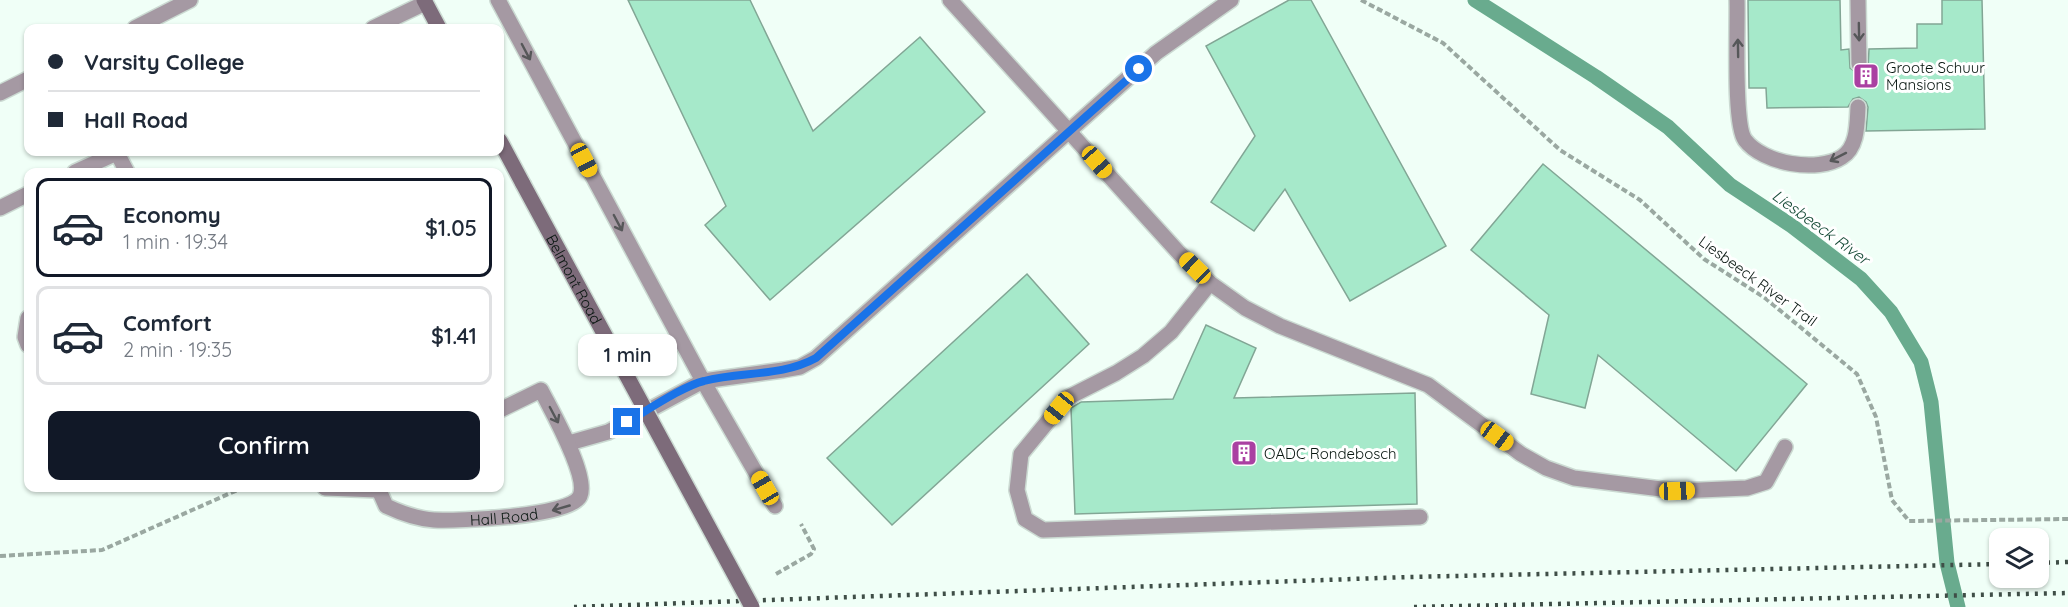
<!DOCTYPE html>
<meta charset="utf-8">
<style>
body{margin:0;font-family:Quicksand,sans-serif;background:#f2f2f3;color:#1f2937;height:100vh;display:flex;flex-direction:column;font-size:22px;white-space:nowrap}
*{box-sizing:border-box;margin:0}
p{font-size:20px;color:#747a83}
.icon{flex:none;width:33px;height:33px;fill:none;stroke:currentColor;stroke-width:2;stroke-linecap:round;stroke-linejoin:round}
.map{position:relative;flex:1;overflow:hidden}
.details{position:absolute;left:24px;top:168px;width:480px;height:324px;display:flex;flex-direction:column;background:#fff;border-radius:12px;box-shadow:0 2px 4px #0004}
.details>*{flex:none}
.top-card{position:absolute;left:24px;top:24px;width:480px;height:132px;border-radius:12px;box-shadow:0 2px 4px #0004;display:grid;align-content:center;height:132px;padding:0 24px;background:#fff}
.controls{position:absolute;left:1989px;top:528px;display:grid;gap:12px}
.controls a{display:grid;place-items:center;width:60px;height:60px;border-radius:12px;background:#fff;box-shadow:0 2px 4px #0004;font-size:30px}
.end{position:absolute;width:27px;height:27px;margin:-14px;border:8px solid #1a73e8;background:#fff;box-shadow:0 0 0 3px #fff}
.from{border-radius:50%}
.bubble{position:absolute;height:42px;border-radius:12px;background:#fff;box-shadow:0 2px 4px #0004;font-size:20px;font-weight:600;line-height:42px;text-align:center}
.car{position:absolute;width:18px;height:36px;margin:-18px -9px;border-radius:8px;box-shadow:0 0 4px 2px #0007;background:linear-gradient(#f5c518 24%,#345 0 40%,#f5c518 0 76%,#345 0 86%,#f5c518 0)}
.top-card b{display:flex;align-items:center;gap:21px;height:57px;font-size:22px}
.top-card b+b{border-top:2px solid #e0e1e3}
.top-card i{width:15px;height:15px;background:#1f2937}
ul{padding:10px 0 0;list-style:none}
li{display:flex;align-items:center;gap:18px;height:99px;margin:0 12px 9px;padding:0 12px;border:3px solid #e0e1e3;border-radius:12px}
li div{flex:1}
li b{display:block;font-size:22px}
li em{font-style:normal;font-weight:600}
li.current{border-color:#111827}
li>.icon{width:54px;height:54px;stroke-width:1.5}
.primary-button{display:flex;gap:12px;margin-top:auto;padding:12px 24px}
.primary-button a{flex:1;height:69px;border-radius:12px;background:#111827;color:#fff;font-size:24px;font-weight:600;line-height:69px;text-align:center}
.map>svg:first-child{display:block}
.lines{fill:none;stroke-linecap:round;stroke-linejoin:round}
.stream{stroke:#69ab8e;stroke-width:15}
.building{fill:#a6e9ca;stroke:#82a695;stroke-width:1.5}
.service-casing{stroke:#cbdad2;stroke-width:18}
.minor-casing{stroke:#cbdad2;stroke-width:18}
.secondary-casing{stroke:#cbdad2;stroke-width:18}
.path{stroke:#9aa8a1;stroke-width:4;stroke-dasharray:6 3;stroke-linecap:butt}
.service{stroke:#a599a3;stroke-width:15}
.minor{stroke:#a599a3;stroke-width:15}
.secondary{stroke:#7d6b7a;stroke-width:15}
.rail{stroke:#3f4e47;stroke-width:4.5;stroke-dasharray:3 6;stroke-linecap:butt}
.secondary-bridge-casing{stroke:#cbdad2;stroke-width:18;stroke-linecap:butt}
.secondary-bridge{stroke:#7d6b7a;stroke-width:15}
.oneway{stroke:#565759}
.route{stroke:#1a73e8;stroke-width:8}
.labels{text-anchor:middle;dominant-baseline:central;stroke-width:6;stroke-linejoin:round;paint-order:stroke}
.poi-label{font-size:15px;fill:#07150f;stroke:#fff;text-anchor:start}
.street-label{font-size:15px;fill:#07150f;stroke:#fff}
.water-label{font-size:16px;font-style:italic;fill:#174c38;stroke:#fff}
</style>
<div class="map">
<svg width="2068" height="607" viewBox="0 0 2068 607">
<rect width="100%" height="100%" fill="#f0fff7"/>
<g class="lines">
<!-- stream -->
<path class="stream" d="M1475,0l121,77 72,50 62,58 62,41 69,53 30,33 30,50 10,40 16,161 11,44"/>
</g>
<!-- building -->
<path class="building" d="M628,0h122l63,131 107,-94 65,75 -215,188 -65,-75 21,-19z
M1289,0h22l135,246 -96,55 -65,-112 -31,42 -43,-29 44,-66 -49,-90z
M1748,0h92l1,50 8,-1 1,19 9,6 9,-6 1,-19 48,-1v-24h25v-24h40l3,129 -119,2 2,-24 -2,-5 -7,-5 -6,2 -5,8 -81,1 -1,-20h-17z
M1543,164l264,220 -71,87 -138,-116 -13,53 -54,-14 18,-79 -78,-65z
M1027,274l62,70 -197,181 -65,-67z
M1206,325l50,23 -22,50 181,-5 2,111 -342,10 -4,-106 10,-6 92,-3z"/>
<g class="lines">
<defs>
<g id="service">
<path d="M498,0l205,381 72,125"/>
<path d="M950,0l229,253 31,30 35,25 35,18 148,59 93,69 25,14 28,10 103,13 70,-3 19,-6 19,-35"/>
<path d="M1737,0c1,25 -4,124 8,140 18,24 73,33 97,17 16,-10 15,-34 16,-50"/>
<path d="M1858,0l1,64"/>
<path d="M135,28l55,-28"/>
<path d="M0,93l28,-14"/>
<path d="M117,153l10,19"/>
<path d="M1210,283l-39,49 -28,24 -27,17 -49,25 -46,56 -4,36 8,29 18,11 377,-13"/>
<path d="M28,318l-3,19 3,8"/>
<path d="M569,443l39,-11 95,-51 80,-11 17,-3 16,-9 340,-305 75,-53"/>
<path d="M325,488l52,2"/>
<path id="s1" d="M378,488l8,18c15,7 31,13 48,14 24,1 137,-3 146,-24 9,-20 -29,-86 -39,-106l-41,20"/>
</g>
<path id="minor" d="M373,28l52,-25
M75,172l44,-20
M0,208l28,-14"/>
<path id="secondary" d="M424,0l15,28
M500,141l23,43"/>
</defs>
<!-- service casing -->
<use href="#service" class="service-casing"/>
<!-- minor casing -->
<use href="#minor" class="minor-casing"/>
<!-- secondary casing -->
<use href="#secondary" class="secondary-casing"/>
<!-- path -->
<path class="path" d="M1361,0l82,43 117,107 80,50 64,59 61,39 92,76 19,43 16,83 17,21 159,-2
M0,556l102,-6 140,-62
M776,574l35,-20 3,-5 -13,-25"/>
<!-- service -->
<use href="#service" class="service"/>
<!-- minor -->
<use href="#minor" class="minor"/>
<!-- secondary -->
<use href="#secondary" class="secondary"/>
<!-- rail -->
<path class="rail" d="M2038,563l30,-1
M574,607l834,-30 592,-13
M1414,607l654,-14"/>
<defs>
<g id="secondary-bridge">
<path id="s2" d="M523,184l229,423"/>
</g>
</defs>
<!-- secondary-bridge casing -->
<use href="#secondary-bridge" class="secondary-bridge-casing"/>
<!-- secondary-bridge -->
<use href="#secondary-bridge" class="secondary-bridge"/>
</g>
<!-- one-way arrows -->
<defs><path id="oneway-shaft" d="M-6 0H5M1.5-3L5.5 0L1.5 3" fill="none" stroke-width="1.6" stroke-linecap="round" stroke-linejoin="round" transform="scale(1.5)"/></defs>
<g class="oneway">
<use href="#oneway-shaft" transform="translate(1859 32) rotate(89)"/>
<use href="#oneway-shaft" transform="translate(1738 48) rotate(-91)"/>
<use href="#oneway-shaft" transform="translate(526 52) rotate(62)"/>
<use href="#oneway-shaft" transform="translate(1838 157) rotate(153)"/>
<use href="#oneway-shaft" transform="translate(618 223) rotate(62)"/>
<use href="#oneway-shaft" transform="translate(554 415) rotate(62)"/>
<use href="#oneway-shaft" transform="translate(561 508) rotate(164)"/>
</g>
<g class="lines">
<!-- route -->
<path class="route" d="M627,422c21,-12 56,-36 77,-41 38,-10 77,-4 112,-23l323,-289"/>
</g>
<!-- icons -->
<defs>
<symbol id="building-square" viewBox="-11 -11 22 22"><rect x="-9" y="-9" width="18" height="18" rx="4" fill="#aa40a2" stroke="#fff"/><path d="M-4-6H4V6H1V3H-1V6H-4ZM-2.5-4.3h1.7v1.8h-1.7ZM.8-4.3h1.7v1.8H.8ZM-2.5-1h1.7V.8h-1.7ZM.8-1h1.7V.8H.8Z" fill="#fff"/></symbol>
</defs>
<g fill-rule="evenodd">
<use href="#building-square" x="1851" y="61" width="30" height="30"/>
<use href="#building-square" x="1229" y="438" width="30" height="30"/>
</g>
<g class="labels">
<!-- poi labels -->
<g class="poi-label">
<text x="1886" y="67">Groote Schuur<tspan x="1886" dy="17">Mansions</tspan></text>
<text x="1264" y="453">OADC Rondebosch</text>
</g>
<!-- street labels -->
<g class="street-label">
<text stroke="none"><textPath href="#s2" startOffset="108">Belmont Road</textPath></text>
<text transform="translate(1758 281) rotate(36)">Liesbeeck River Trail</text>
<text stroke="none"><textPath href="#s1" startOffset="140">Hall Road</textPath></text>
</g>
<!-- water labels -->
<g class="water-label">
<text transform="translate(1821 227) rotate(36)">Liesbeeck River</text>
</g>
</g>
</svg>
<div class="controls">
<a><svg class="icon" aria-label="layers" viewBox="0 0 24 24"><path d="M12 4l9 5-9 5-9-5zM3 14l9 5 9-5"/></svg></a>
</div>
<i class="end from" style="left:1139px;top:69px"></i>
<i class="end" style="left:627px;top:422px"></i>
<div class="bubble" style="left:578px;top:334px;width:99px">1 min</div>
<i class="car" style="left:584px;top:160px;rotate:152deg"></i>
<i class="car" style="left:1097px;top:162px;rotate:139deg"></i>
<i class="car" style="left:1195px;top:268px;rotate:314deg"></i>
<i class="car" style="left:1059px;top:408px;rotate:219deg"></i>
<i class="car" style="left:1497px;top:436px;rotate:126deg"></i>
<i class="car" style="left:765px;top:488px;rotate:330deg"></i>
<i class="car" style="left:1677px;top:491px;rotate:88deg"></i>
<div class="top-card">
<b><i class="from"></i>Varsity College</b>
<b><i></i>Hall Road</b>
</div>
<section class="details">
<ul>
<li class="current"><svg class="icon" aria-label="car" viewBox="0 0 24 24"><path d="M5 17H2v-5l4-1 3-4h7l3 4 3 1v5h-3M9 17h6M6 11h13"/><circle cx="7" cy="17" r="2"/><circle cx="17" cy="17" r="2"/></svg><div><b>Economy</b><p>1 min · 19:34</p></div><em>$1.05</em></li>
<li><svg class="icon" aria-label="car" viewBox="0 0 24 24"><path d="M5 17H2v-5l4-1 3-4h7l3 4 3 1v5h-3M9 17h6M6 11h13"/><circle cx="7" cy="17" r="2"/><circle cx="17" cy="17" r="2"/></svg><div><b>Comfort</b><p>2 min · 19:35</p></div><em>$1.41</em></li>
</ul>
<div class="primary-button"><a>Confirm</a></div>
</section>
</div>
